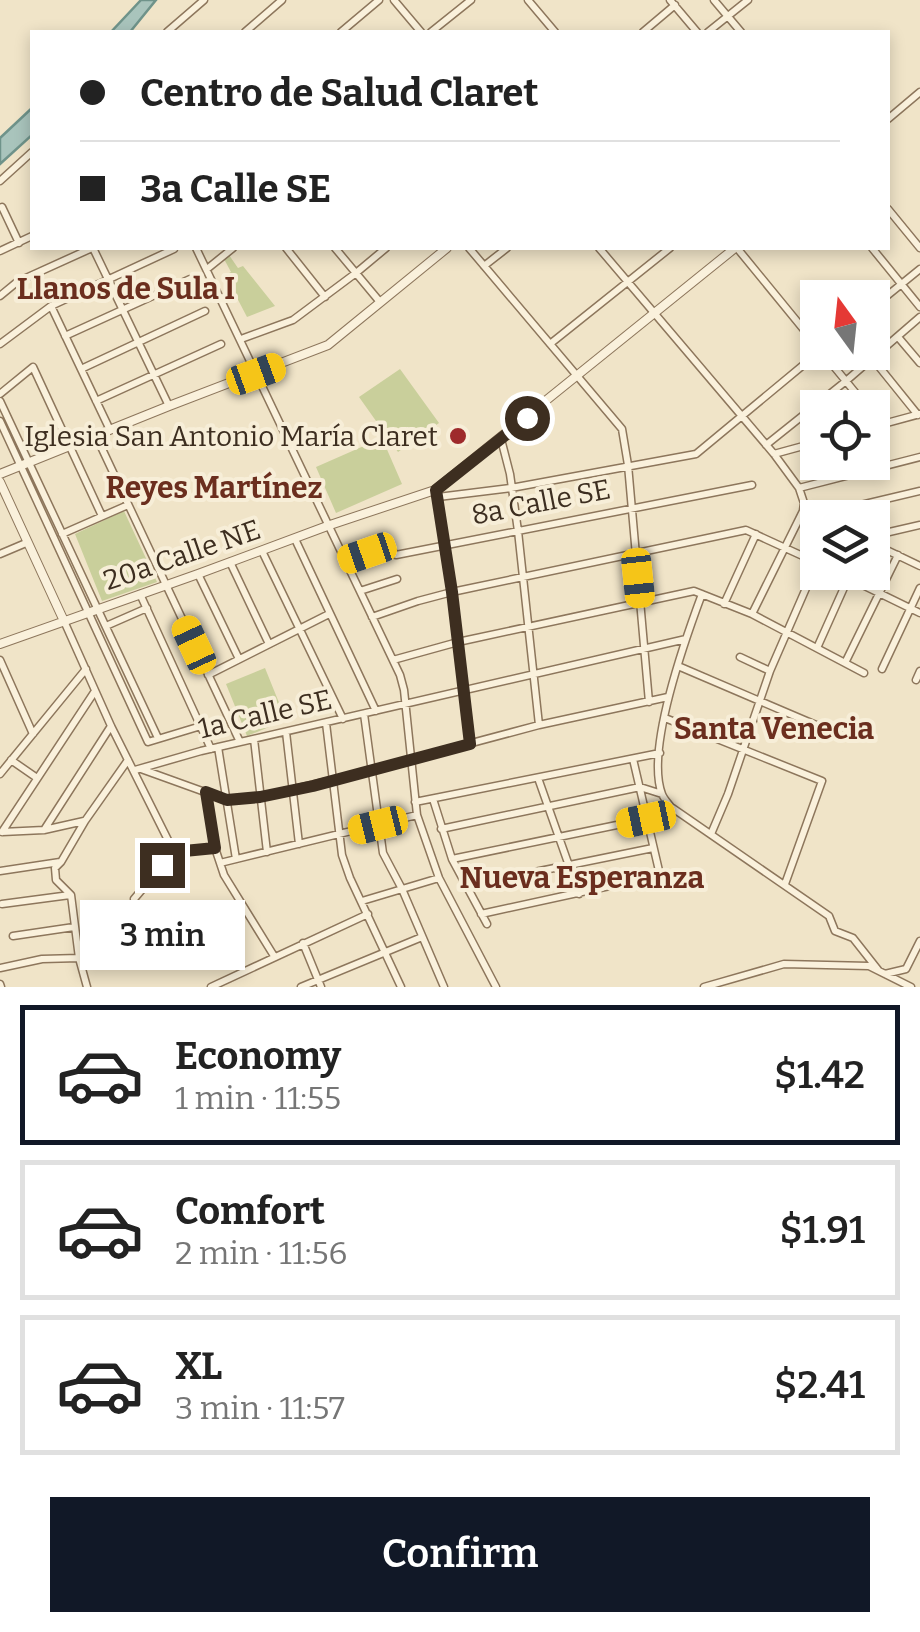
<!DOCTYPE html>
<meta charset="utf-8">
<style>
body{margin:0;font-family:Bitter,serif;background:#f6f6f6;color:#222;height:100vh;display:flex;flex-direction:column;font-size:38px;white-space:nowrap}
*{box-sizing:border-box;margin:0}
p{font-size:32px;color:#767676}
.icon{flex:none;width:55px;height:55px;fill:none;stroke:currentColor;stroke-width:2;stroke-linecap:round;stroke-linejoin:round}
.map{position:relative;height:987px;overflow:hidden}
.side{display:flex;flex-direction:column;background:#fff;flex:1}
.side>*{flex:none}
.top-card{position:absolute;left:30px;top:30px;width:860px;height:220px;border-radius:0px;box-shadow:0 5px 15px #0003;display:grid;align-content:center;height:220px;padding:0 50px;background:#fff}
.needle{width:65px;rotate:345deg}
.buttons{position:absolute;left:800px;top:280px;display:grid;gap:20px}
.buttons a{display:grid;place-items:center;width:90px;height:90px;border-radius:0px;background:#fff;box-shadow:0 5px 15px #0003;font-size:50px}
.end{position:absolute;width:45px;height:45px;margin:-22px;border:12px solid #3d2e20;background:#fff;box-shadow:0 0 0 5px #fff}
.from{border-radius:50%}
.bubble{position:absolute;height:70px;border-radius:0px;background:#fff;box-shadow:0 5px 15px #0003;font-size:32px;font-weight:600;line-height:70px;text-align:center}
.car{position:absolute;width:30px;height:60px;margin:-30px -15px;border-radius:12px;box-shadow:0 0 8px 2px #0007;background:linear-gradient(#f5c518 24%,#345 0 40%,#f5c518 0 76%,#345 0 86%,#f5c518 0)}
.top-card b{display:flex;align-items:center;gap:35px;height:95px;font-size:38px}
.top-card b+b{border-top:2px solid #e0e0e0}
.top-card i{width:25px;height:25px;background:#222}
ul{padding:18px 0 0;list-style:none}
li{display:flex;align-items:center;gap:30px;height:140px;margin:0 20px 15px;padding:0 30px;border:5px solid #e0e0e0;border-radius:0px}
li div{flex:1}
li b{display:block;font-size:38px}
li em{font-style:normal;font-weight:600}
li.current{border-color:#111827}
li>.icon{width:90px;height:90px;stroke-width:1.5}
.cta{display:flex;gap:20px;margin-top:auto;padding:20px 50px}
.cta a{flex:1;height:115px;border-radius:0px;background:#111827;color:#fff;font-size:40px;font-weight:600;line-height:115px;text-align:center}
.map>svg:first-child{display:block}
.green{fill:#c9cf9b}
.water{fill:#a9c4bc;stroke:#6f938a;stroke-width:2.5}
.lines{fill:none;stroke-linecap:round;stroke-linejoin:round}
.minor-casing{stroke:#8d765c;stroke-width:9}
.tertiary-casing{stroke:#8d765c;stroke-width:10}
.minor{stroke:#faf1dc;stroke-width:6}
.tertiary{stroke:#faf1dc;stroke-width:8}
.route{stroke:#3d2e20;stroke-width:12}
.poi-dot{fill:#9e2a2b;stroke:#f7eed8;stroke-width:4}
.labels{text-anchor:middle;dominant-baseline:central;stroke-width:8;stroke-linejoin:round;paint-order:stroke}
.poi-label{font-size:28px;fill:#3d2e20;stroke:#f7eed8;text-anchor:end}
.street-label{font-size:28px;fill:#3d2e20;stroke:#f7eed8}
.neighbourhood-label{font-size:30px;font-weight:bold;fill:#6b2e1e;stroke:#f7eed8}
</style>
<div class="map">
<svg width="920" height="987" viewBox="0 0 920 987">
<rect width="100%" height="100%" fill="#f0e4c8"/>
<!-- green -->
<path class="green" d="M229,255l9,13 5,-2 32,40 -28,11 -22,-42 6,-3 -7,-13z
M400,369l39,54 -41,29 -39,-55z
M382,438l20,46 -66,29 -20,-46z
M124,511l33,71 -55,19 -27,-67z
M265,668l21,52 -39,16 -21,-52z"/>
<!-- water -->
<path class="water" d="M141,0h15l-26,32h-19z
M32,108v27l-32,29v-26z"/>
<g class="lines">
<defs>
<path id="minor" d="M394,0l27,32
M528,0l27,32
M670,0l27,32
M714,0l27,32
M167,32l37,-32
M245,32l37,-32
M341,32l38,-32
M431,32l40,-32
M643,32l32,-27
M708,32l40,-32
M888,119l32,-27
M0,181l32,-29
M2,207l17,36
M888,209l32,39
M93,248l76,158
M196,248l204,427 4,15 13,125 22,63 57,109
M286,248l39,49
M335,248l45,54
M469,248l153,181 6,36 21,237
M599,248l175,206 25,34 5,15 -1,8 -51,103
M737,248l81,99
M872,248l48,59
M0,251l32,-15
M484,266l23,-18
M207,269l26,-21
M0,296l17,-14 75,-34
M51,306l59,124
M872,308l48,-39
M65,336l125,-57
M898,337l22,26
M241,339l52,-19 63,-47 30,-25
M0,344l51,-38 123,-57
M550,344l120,-96
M822,352l46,56
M872,358l46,57
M81,369l124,-58
M0,394l33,-27 69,149
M0,401l158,337
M96,401l125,-57
M0,421l148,321 53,-16
M872,427l48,-13
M96,436l144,306
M501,439l9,35 8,57 21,194
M766,445l80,-64 74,-64
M774,454l44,-12
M799,488l121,-31
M438,497l73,-9 185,-34 123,-102
M438,497l14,95 19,152
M814,516l106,-25
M62,534l66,-29
M872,536l48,-11
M295,539l81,172
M872,543l48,23
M262,551l81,168
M0,554l26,-11
M345,561l43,-15 8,9 356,-70
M230,562l39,82
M836,572l84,41
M198,574l41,85
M360,591l37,-12
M140,594l71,155
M702,594c-16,43 -57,156 -40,200 2,5 6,9 9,13l158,109 6,15 18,7 26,33
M724,604l32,-70
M372,617l46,-16 34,-9 294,-62 72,33
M64,621l47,105 63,126
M106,626l41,-18
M817,648l34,-76
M740,657l30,14
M0,660l33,74
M393,660l65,-18 236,-51 58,23 112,59
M845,663l53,-108
M678,666l166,71
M882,669l38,-81
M208,675l121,-61
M916,680l4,-9
M364,714l19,139 19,36 42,98
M665,718l157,63 -37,103
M326,723l16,132 8,23 51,109
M286,732l13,112
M254,739l13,113
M218,747l18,112
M11,760l26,18
M141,769l86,31 33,-3 73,-17 206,-55 129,-28
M135,770l66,-19 485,-112
M0,774l86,-105
M538,778l41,116
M207,792l8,56 9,27 50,81
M433,799l19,60 35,65
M415,802l245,-49
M441,829l199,-42 22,7
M44,830l67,-104
M2,832l93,-141
M2,832l42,-2 40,-9
M711,834l17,-40 42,-123 47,-108
M452,859l194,-40
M220,863l197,-48
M0,871l60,-9
M466,886l187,-38
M134,899l40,-47 41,-4
M362,901l77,-23
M2,904l68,-9
M481,914l179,-39 -27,-116
M13,936l61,-9
M303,943l18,44
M0,968l42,-9 37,-1
M885,974l21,-5 14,-28
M0,984l1,3
M87,987l-8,-29 -8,-63 -15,-15 -1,-12 6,-6 24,-41 43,-61
M211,987l157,-73
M301,987l121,-50
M704,987l80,-23 85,2 42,21"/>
<path id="tertiary" d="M0,474l169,-68 159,-61 119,-97
M0,482l64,139
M0,644l198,-70 132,-49 105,-35 300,-242"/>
</defs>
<!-- minor casing -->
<use href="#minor" class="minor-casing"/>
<!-- tertiary casing -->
<use href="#tertiary" class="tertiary-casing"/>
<!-- minor -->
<use href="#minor" class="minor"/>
<!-- tertiary -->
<use href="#tertiary" class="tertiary"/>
</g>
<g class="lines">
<!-- route -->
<path class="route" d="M162,865l12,-13 41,-4 -9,-56 21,8 33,-3 53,-11 157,-42 -18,-152 -16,-102 91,-72"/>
</g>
<!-- markers -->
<circle class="poi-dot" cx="458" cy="436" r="10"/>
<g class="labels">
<!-- poi labels -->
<g class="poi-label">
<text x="438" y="436">Iglesia San Antonio María Claret</text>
</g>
<!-- street labels -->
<g class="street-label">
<text transform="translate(541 502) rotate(-11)">8a Calle SE</text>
<text transform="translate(182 555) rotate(-19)">20a Calle NE</text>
<text transform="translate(265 714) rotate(-13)">1a Calle SE</text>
</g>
<!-- neighbourhood labels -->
<g class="neighbourhood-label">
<text x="126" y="289">Llanos de Sula I</text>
<text x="214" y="488">Reyes Martínez</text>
<text x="774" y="729">Santa Venecia</text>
<text x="582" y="878">Nueva Esperanza</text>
</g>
</g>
</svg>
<div class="buttons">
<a><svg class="needle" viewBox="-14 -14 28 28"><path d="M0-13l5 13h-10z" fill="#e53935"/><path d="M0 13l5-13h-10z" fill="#767676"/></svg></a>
<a><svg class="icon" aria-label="locate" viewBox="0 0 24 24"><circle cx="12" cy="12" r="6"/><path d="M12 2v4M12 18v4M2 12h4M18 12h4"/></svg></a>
<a><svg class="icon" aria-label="layers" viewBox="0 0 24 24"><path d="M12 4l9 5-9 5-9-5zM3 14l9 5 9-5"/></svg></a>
</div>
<i class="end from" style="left:527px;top:418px"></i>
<i class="end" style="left:162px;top:865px"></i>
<div class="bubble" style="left:80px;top:900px;width:165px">3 min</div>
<i class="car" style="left:256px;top:374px;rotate:70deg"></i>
<i class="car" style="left:367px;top:553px;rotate:251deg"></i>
<i class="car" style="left:638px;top:578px;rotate:174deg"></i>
<i class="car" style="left:194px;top:645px;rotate:335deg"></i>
<i class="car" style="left:646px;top:819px;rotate:258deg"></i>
<i class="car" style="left:378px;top:825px;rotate:256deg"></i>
<div class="top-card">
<b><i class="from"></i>Centro de Salud Claret</b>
<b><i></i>3a Calle SE</b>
</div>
</div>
<section class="side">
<ul>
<li class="current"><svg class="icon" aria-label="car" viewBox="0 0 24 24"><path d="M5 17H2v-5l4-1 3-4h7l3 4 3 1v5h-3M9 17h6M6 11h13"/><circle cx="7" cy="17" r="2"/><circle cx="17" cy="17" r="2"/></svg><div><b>Economy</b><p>1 min · 11:55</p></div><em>$1.42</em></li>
<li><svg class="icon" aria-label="car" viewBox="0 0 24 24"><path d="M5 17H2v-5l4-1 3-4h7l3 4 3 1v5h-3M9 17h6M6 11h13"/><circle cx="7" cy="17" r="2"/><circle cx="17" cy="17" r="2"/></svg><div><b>Comfort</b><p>2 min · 11:56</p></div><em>$1.91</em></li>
<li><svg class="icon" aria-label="car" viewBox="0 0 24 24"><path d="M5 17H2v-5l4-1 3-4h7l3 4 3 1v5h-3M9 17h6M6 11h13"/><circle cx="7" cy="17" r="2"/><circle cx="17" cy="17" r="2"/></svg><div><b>XL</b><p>3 min · 11:57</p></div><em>$2.41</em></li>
</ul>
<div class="cta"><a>Confirm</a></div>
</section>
